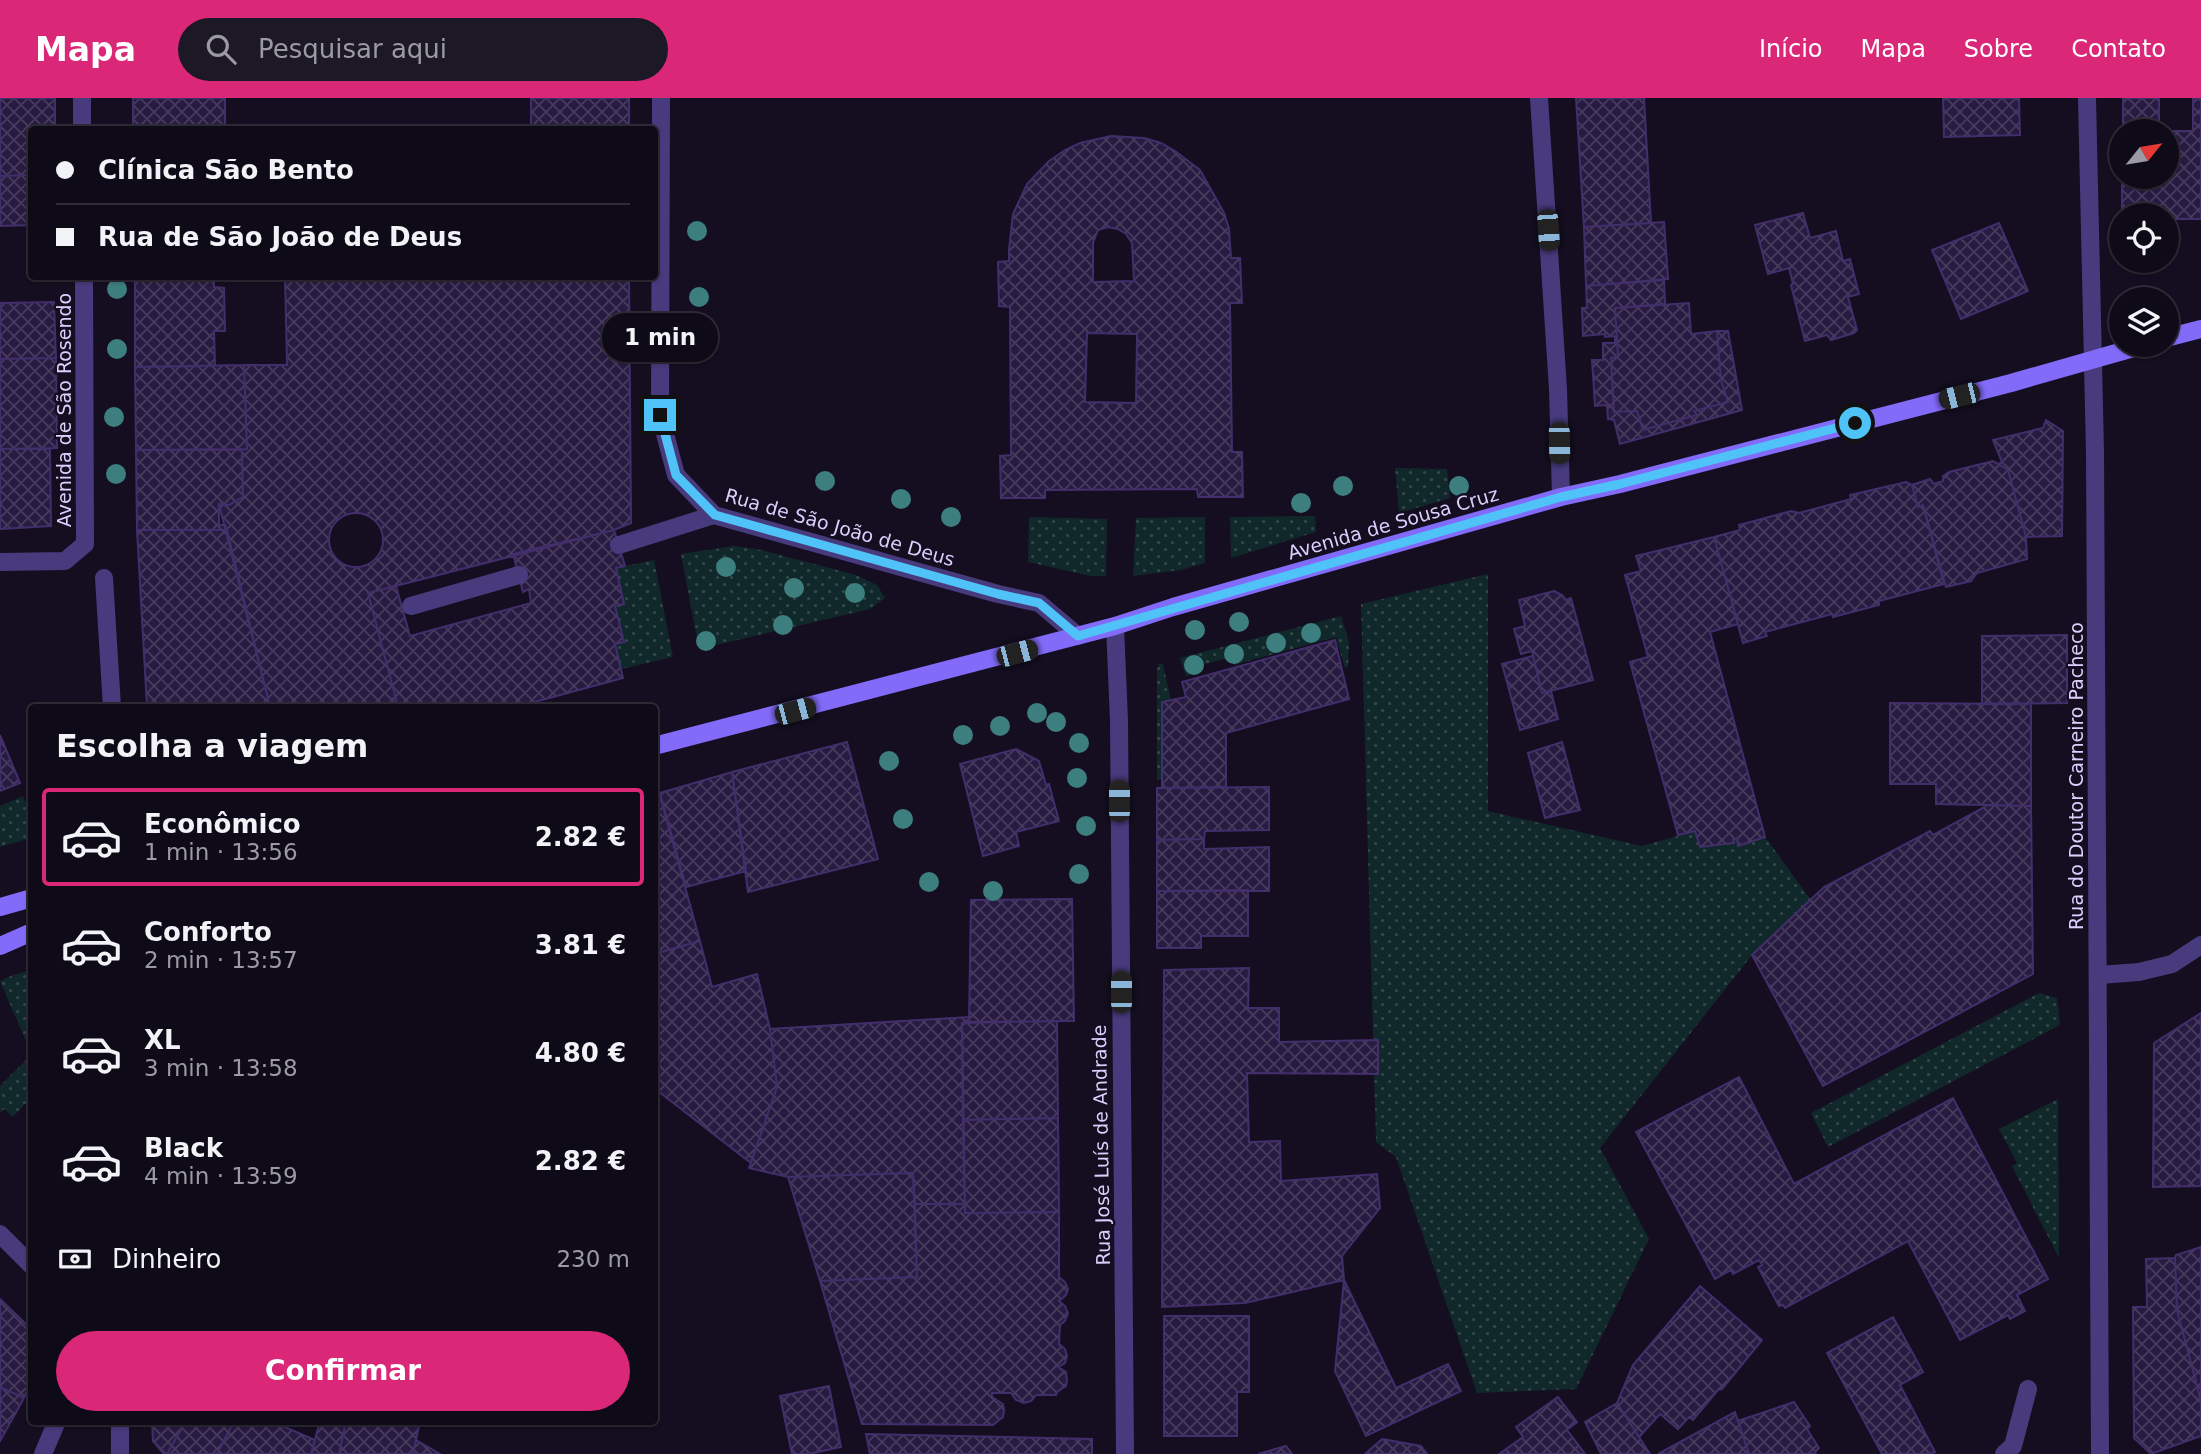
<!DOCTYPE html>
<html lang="pt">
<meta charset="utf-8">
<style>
body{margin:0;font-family:"DejaVu Sans",sans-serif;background:#1d1825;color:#f1f3f6;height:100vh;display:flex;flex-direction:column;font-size:26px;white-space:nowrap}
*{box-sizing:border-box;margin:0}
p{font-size:23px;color:#9b9aa2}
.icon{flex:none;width:38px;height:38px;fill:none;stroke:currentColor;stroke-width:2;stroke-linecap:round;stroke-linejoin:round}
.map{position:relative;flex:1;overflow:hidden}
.panel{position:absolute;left:28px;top:606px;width:630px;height:721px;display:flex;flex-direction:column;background:#0f0a18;border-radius:7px;box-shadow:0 2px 5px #0004,0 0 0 2px #2f2b37}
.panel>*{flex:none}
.banner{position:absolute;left:28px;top:28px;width:630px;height:154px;border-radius:7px;box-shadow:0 2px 5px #0004,0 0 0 2px #2f2b37;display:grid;align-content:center;height:154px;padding:0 28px;background:#0f0a18}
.needle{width:46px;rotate:60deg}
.fabs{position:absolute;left:2109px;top:21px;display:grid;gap:14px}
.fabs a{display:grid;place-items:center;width:70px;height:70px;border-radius:50%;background:#0f0a18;box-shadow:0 2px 5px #0004,0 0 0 2px #2f2b37;font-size:35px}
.end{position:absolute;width:32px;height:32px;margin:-16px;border:9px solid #4fc3f7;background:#111;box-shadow:0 0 0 4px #111}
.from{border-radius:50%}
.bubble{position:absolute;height:49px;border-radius:24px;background:#0f0a18;box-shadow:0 2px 5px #0004,0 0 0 2px #2f2b37;font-size:23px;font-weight:700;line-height:49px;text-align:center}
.car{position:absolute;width:21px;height:42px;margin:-21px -10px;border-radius:9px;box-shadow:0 0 5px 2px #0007;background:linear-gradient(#222 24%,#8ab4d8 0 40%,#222 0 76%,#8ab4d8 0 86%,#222 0)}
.banner b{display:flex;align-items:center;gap:24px;height:66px;font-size:26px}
.banner b+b{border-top:2px solid #2f2b37}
.banner i{width:18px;height:18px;background:#f1f3f6}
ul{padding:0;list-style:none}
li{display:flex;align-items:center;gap:21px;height:98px;margin:0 14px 10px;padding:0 14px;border:4px solid transparent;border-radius:7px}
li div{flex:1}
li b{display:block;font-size:26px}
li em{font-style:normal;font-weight:700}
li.selected{border-color:#db2777}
li>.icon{width:63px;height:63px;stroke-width:1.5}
h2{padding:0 28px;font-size:32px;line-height:84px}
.pay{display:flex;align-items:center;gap:18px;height:77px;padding:0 28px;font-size:26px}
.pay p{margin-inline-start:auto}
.cta{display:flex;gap:14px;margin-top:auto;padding:14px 28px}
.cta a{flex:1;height:80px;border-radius:42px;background:#db2777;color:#fff;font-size:28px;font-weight:700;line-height:80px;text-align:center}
header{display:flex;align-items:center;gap:42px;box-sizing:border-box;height:98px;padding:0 35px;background:#db2777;color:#fff}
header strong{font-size:33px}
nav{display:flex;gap:38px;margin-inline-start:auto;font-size:24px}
.search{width:490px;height:63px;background:#1d1825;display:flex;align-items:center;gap:18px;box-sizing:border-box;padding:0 24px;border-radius:38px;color:#9b9aa2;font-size:26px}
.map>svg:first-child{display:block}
.green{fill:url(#green-dots)}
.building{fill:url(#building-cross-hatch);stroke:#432e6c;stroke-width:2;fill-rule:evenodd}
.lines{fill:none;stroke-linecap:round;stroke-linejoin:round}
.service{stroke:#473b7d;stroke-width:18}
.pedestrian{stroke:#473b7d;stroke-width:18}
.minor{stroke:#473b7d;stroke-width:18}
.secondary{stroke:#826bf9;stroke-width:18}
.tree{fill:#3d7e7f}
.route{stroke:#4fc3f7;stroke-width:9}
.labels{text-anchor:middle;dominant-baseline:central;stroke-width:5;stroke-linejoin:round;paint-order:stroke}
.street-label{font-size:19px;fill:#dbcffd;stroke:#140e20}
</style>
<header>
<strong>Mapa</strong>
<div class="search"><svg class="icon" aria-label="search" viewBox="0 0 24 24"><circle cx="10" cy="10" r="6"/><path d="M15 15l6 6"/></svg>Pesquisar aqui</div>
<nav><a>Início</a><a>Mapa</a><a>Sobre</a><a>Contato</a></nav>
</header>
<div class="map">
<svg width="2201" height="1356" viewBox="0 0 2201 1356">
<defs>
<pattern id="green-dots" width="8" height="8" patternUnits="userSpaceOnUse" patternTransform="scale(1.75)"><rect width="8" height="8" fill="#11282a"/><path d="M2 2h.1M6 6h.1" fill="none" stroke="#33464a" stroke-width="1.8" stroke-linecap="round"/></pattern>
<pattern id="building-cross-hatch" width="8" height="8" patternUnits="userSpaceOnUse" patternTransform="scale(1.75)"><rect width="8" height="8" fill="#281b41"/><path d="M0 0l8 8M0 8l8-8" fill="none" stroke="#473b5d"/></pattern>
</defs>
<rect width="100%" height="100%" fill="#140e20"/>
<!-- green -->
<path class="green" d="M1395,370l52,1 3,29 -51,15z
M1315,418l1,16 -85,26 -1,-41z
M1029,419l78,2 -1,57h-16l-62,-14z
M1205,419v46l-24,7 -48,6 3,-58z
M734,448l27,4 95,25 21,10 8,13 -15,11 -171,40 -18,-95z
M654,462l19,97 -52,12 -6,-25 9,-2 -9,-36 1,-38z
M1488,476v237l154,35 53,-15 6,16 32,-4v-3l4,-1 2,6 26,-8 46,63 -59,55 -152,193 49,91 -73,150 -99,4 -81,-236 -20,-15 -15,-538z
M1341,518l8,26 -1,25 -3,1 -9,-31 -102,28 -2,-8 -31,8 2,6 -17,5 -6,-18z
M1159,566h4l8,37 -9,1 -1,77 -4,1v-111z
M23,698l8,20v22l-31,9v-41z
M31,872l1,72 -4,4 -28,-65 13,-6z
M2039,895l18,5 3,27 -232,122 -17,-34z
M31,957v50l-4,-3 -14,15 -9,-8 -4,4v-27z
M2058,1001l1,159 -47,-92 5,-3 -18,-34z"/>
<!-- building -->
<path class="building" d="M0,0h55v32h-23v45l-32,1z
M133,0h92v32h-92z
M531,0h98v32h-98z
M1576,0h68l7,125 -67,4z
M1943,0h76l1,37 -76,2z
M2123,0h36v33h-36z
M2193,0h8v121h-35v-4h-44v-38h44v-46h-5h32z
M1111,38l33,2 17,5 14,8 25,19 24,43 5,16 2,29h9l2,45h-12l2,149h10l1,45h-45l-1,-8 -152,1v8h-44l-1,-42 11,-1 -1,-148 -11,-1 -1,-44 11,-1v-12l4,-35 14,-30 22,-23 16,-11 15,-7zM1108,129l10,2 8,5 6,9 2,38 -41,1v-39l5,-13zM1087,235l50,1 -1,69 -51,-1z
M32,77v50l-32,1v-50z
M1803,115l7,25 26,-7 7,30 7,-2 9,35 -11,3 9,33 -3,3 -23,7 -4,-5 -22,6 -14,-56 2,-1 -4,-16 -21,6 -13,-49z
M1664,124l4,57 -82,7 -2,-59z
M1999,125l29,68 -67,28 -29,-69z
M135,178h79v11l10,1 1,43h-11l1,35 -80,1z
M285,178h344l2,247 -17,7 -246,63 30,114h-128l-51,-203 10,1 14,-8 -1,-47 5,-1 -3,-84h43z
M1664,182l1,24 -50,4 3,48 -7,2 3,54 23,-1 6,19 54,-15 -3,-4 34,-9 -7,-22 -4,-49h11l14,79 -122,34 -6,-24 -6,-1 -1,-14 -12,1 -3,-46h11v-17h12v-7l-10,1v-3l-22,2 -1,-28h5l-1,-22z
M54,204l2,56 -56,1v-56z
M1689,205l2,31 26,-3 4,49 7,22 -34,9 3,4 -54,15 -6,-19 -23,1 -3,-54 7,-2 -3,-48z
M56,260l1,90 -57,1v-90z
M244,267l3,84 -111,1 -1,-83z
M2046,322l17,11 -1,105 -36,1 -18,-67 -10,-6 4,-2 -9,-22 50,-12z
M0,351h50l1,77 -51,3z
M136,352h106l1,47 -14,8 -10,-1v21h6l2,5h-90z
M1993,363l15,9 18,67 1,22 -50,14 -6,8 -25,6 -23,-82 -5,2 -6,-22 18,-6 4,5 9,-3v-5l6,-4z
M1906,384l6,3 6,22 5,-2 21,79 -65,17v4l-46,12 -1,-3 -67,18 2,4 -24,7 -29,-106 26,-7 -1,-5 52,-14 8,2 52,-14 -1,-4z
M329 442a27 27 0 1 1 54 0a27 27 0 1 1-54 0Z
M137,432h90l43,177h-123z
M614,432l11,36 -9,2 8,36 -9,2 9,36 -9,2 8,34 -107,29h-118l-30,-114 28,-7 14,50 121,-33 -2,-14 -6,3 -10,-38z
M1714,439l24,87 -28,8 55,205 -27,9 -1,-7 -4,1 1,3 -34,4 -5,-16 -17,4 -48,-173 18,-5 -23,-82 16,-4 -5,-15z
M1554,493l8,4 4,5 5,-2 22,82 -51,13 -10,-42 -11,3 -7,-25 11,-3 -6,-26z
M2067,537v68l-85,1v-68z
M1335,542l14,59 -123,34v54l-64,1v-86l24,-5 -4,-15z
M1533,558l9,37 9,-2 7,28 -38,11 -18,-66z
M1890,605l141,1v102l-95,-2v-20h-46z
M0,637l20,48 -20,8z
M847,644l31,117 -130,33 -16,-120z
M1562,644l18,68 -35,8 -17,-65z
M1016,651l23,12 7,24 3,-1 10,37 -43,11 3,14 -36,10 -23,-92z
M732,674l14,99 -60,16 -26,-94z
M1269,689v43l-64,1 -1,8 -47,1v-52z
M660,698l40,145 -46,13v-157z
M1988,707l43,1 2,168 -210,112 -71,-131 72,-68 106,-56 3,4z
M1204,741v10l65,-2v44h-112v-51z
M1248,792v46h-47v12h-44v-57z
M1072,801l2,122 -105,1 2,-122z
M700,843l12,46 45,-13 13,55 7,58 -26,76 -97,-75v-134z
M1249,870l-1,40h31v34l99,-2v34l-131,-1 2,69 31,-1 1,40 96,-7 3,34 -38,48 2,24 -99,23 -83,4 2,-337z
M2201,915v173l-48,1 1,-144z
M969,919v5l-7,1 3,181h-50l-2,-31 -125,4 -39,-9 28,-81 -7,-58z
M1057,923l1,97 -95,2 -1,-97z
M1739,979l55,107 159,-86 95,181 -31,16 8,16 -15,8 -2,-4 -48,25 -52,-99 -123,67 -2,-3 -4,1 -21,-39 4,-2 -3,-5 -26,14 -2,-4 -16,9 -79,-147z
M1058,1020l1,94 -94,1 -2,-93z
M913,1075l4,104 -97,4 -32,-104z
M915,1106h50v9l94,-1v65l6,5 3,7 -2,6 -7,6 6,5 3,7 -3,8 -5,4 -1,19 6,5 2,7 -2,7 -7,4 8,5 1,8 -1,6 -9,6 -1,3h-20l-5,6 -7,2 -8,-3 -5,-7h-19v4l11,7 1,6 -1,7 -10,8 -131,-1 -42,-143 97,-4z
M2201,1149v154l-24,-91 -2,-52 1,-3z
M2175,1160l2,52 24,91v35l-50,18 -17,-16 -1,-131h14l-1,-48z
M1344,1182l52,108 52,-24 13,27 -95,45 -31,-65z
M1700,1188l62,54 -40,49 -4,1 -25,30 -4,-3 -11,12 -18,-15 -21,23 -22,-34 16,-38z
M0,1201l32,31v50l-8,18 -24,-11z
M1164,1218h85v76h-12v44h-73z
M1893,1219l30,55 -23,13 35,67 -4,2h-49l-55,-101z
M829,1288l12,61 -32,7h-17l-12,-58z
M0,1289l24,11 -24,43z
M1558,1299l19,25 -10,8 18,24h-86l24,-17 -7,-10z
M1794,1304l16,24 -3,3 12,19 -4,4 1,2h-67l-11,-33z
M1617,1305l33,51h-49l-16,-32z
M1735,1314l14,42h-91z
M152,1323h34l-19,33h-3l-11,-13z
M186,1323h48l-17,33h-50z
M234,1323h37l44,19 -4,14h-94z
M320,1323h26l-7,33h-28z
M346,1323h74l-7,33h-74z
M866,1336l226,5v15h-222z
M1382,1341l39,7 6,8h-62z
M416,1342l24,14h-27z
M1286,1348l6,8h-34z"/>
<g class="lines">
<!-- service -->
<path class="service" d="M619,447l95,-30
M411,508l108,-31"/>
<!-- pedestrian -->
<path class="pedestrian" d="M104,480l8,129
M120,1323v33"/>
<!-- minor -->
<path class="minor" d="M82,0v32
M661,0l-1,317 16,60 38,40 284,79 41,9 39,33
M1539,0l19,291 3,108
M2087,0l8,354 5,1002
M0,464l65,-1 20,-17 -1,-268
M1115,528l4,94 6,734
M2099,877l40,-3 33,-8 29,-19
M0,1136l32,32
M43,1356l14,-33
M2004,1356l9,-8 15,-57"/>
<!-- secondary -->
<path class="secondary" d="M2166,240l35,-9
M654,648l461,-120 58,-19 388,-110 59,-13 391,-101 133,-38
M0,809l32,-9
M0,848l32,-14"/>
</g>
<!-- trees -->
<g class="tree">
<circle cx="697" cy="133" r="10"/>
<circle cx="117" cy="191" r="10"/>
<circle cx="699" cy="199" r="10"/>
<circle cx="117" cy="251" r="10"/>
<circle cx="114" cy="319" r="10"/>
<circle cx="116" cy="376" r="10"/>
<circle cx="825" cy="383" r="10"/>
<circle cx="1343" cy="388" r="10"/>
<circle cx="1459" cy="388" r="10"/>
<circle cx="901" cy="401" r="10"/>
<circle cx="1301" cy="405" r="10"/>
<circle cx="951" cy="419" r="10"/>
<circle cx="726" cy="469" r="10"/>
<circle cx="794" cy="490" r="10"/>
<circle cx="855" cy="495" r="10"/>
<circle cx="1239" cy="524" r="10"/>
<circle cx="783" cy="527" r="10"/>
<circle cx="1195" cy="532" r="10"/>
<circle cx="1311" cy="535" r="10"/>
<circle cx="706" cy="543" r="10"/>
<circle cx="1276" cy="545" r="10"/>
<circle cx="1234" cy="556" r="10"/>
<circle cx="1194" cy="567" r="10"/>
<circle cx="1037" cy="615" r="10"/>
<circle cx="1056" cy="624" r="10"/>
<circle cx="1000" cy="628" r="10"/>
<circle cx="963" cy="637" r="10"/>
<circle cx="1079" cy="645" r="10"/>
<circle cx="889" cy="663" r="10"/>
<circle cx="1077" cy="680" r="10"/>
<circle cx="903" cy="721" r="10"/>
<circle cx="1086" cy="728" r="10"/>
<circle cx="1079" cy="776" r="10"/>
<circle cx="929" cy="784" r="10"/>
<circle cx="993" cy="793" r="10"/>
</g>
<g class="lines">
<!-- route -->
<path class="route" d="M660,317l16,60 39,40 283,79 41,9 39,33 483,-139 59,-13 235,-61"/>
</g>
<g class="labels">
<!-- street labels -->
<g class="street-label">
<text transform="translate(64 312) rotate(-90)">Avenida de São Rosendo</text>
<text transform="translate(1393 425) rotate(-16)">Avenida de Sousa Cruz</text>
<text transform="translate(840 429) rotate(16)">Rua de São João de Deus</text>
<text transform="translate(2076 678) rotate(-90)">Rua do Doutor Carneiro Pacheco</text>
<text transform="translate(1101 1047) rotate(-91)">Rua José Luís de Andrade</text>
</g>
</g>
</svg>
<div class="fabs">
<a><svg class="needle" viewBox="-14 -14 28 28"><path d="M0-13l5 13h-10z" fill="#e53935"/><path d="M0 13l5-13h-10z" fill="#9b9aa2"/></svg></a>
<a><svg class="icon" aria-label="locate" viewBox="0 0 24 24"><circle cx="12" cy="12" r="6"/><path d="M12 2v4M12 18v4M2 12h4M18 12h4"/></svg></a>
<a><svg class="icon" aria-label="layers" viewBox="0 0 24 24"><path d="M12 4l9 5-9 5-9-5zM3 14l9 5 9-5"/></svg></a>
</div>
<i class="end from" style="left:1855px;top:325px"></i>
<i class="end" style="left:660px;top:317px"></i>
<div class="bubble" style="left:602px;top:215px;width:116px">1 min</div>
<i class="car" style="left:1548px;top:132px;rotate:176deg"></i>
<i class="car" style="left:1959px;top:298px;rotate:256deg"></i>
<i class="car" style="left:1559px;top:345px;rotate:179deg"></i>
<i class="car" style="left:1017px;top:555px;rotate:75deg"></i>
<i class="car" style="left:795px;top:613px;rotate:75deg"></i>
<i class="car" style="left:1119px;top:703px;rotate:0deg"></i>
<i class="car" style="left:1121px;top:894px;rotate:0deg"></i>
<div class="banner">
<b><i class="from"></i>Clínica São Bento</b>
<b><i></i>Rua de São João de Deus</b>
</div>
<section class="panel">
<h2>Escolha a viagem</h2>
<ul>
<li class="selected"><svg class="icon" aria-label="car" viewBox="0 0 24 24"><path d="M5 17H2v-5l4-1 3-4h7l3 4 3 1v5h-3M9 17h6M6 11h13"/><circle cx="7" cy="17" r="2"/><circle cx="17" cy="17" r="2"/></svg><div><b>Econômico</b><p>1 min · 13:56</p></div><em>2.82 €</em></li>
<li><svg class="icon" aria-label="car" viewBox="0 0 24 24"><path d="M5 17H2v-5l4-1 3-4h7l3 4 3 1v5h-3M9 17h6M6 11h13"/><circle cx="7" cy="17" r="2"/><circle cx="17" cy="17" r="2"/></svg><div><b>Conforto</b><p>2 min · 13:57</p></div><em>3.81 €</em></li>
<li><svg class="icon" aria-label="car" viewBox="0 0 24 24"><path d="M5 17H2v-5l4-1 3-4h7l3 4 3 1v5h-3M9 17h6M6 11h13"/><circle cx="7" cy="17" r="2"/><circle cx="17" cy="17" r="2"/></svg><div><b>XL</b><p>3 min · 13:58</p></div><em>4.80 €</em></li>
<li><svg class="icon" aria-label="car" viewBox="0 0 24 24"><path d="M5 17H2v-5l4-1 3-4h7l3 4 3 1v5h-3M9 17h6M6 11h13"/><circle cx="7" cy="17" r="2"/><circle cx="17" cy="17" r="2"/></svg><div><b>Black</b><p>4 min · 13:59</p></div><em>2.82 €</em></li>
</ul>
<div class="pay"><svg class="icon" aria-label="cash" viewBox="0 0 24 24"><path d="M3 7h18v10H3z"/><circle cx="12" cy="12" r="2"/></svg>Dinheiro<p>230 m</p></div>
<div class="cta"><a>Confirmar</a></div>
</section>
</div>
